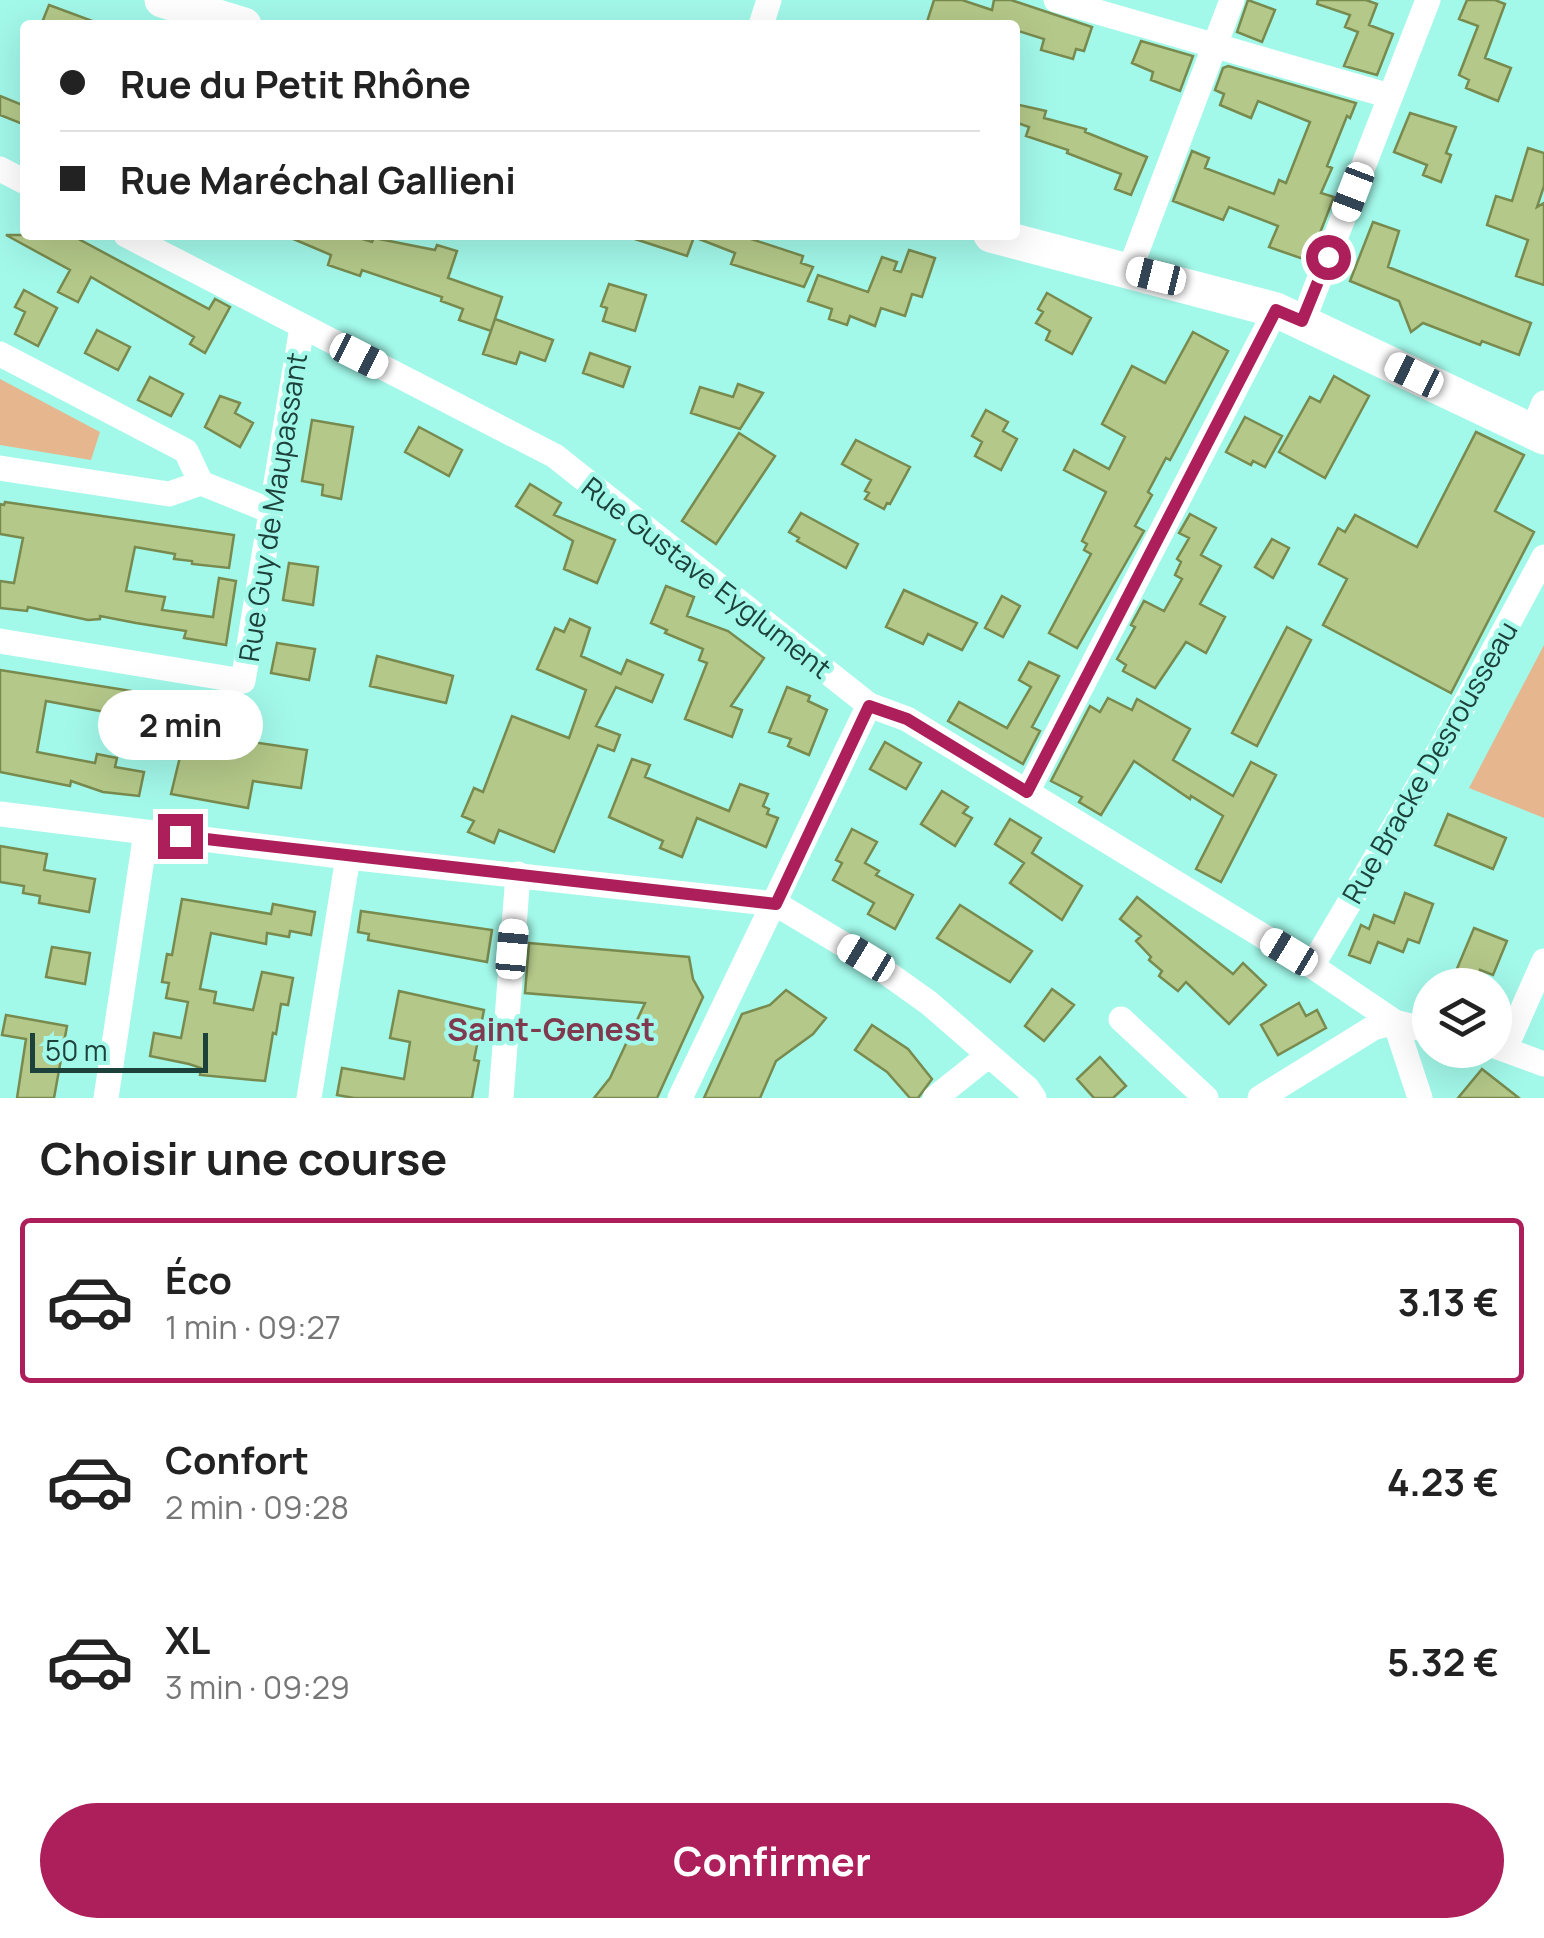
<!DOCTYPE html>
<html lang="fr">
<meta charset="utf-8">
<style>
body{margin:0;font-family:Manrope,sans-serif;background:#f6f6f6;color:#222;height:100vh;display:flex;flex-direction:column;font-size:38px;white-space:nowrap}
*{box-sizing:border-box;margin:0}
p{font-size:32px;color:#767676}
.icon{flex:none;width:55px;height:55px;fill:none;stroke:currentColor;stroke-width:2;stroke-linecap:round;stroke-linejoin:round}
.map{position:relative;height:1098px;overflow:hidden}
.panel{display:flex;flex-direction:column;background:#fff;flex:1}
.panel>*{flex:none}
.banner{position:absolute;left:20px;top:20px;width:1000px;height:220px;border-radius:10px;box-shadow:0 10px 40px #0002;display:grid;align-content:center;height:220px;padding:0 40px;background:#fff}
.tools{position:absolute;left:1412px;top:968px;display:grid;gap:20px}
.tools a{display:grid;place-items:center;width:100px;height:100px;border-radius:50%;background:#fff;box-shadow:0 10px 40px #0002;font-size:50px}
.scale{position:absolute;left:30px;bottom:25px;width:178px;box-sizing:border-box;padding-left:10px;border:5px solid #1d413b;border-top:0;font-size:28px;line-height:35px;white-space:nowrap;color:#1d413b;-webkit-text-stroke:8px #a2f8e9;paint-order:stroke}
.end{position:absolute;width:45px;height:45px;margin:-22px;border:12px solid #ad1f5a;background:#fff;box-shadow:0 0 0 5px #fff}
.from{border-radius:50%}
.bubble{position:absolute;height:70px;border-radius:35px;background:#fff;box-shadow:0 10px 40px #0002;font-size:32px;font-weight:700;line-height:70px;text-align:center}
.car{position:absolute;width:30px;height:60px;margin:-30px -15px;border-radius:12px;box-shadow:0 0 8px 2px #0007;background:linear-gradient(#fff 24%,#345 0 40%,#fff 0 76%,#345 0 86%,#fff 0)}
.banner b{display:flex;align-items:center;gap:35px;height:95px;font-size:38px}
.banner b+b{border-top:2px solid #e0e0e0}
.banner i{width:25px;height:25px;background:#222}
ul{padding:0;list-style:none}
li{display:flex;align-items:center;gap:30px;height:165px;margin:0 20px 15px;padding:0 20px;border:5px solid transparent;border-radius:10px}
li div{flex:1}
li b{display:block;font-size:38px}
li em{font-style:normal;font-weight:700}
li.current{border-color:#ad1f5a}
li>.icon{width:90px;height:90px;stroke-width:1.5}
h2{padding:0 40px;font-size:45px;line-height:120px}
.cta{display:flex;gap:20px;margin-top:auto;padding:20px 40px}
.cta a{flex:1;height:115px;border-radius:60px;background:#ad1f5a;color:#fff;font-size:40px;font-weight:700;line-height:115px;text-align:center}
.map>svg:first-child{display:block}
.green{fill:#e6b78e}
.building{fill:#b4c889;stroke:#788a4e;stroke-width:2.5}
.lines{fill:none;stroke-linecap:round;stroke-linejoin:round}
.street{stroke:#fff;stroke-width:25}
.secondary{stroke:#fff;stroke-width:35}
.route{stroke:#ad1f5a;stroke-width:12}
.labels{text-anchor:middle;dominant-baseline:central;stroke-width:9;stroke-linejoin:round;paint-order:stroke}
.street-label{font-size:28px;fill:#1d413b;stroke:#a2f8e9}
.quarter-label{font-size:32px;font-weight:bold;fill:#803a50;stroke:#a2f8e9}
</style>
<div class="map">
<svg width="1544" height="1098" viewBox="0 0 1544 1098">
<rect width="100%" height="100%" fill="#a2f8e9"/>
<!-- green -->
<path class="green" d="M0,379l100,53 -9,28 -91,-15z
M1544,645v173l-75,-30z"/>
<!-- building -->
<path class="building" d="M934,0h28l30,10 2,-10h17l81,27 -8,24 -8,-2 -3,10 -32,-9 3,-11 -29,-9v-5h-89z
M1248,0l27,10 -13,32 -25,-10z
M1318,0h48l11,4 -8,21 24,9 -16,41 -33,-9 14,-34 -13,-5 5,-12 -33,-11z
M1467,0h28l10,4 -20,54 26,10 -13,33 -32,-13 3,-8 -10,-5 19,-49 -19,-7z
M49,5l49,18v2h-57z
M1141,41l52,15 -13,35 -29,-11 2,-8 -21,-9z
M1228,66l128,37 -6,15 -3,-2 -20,50 5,2 -11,25 13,4 -25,64 -40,-14 9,-21 -49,-19 -6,13 -50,-19 19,-50 17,7 -4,10 69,26 5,-14 7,3 24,-61 -52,-21 -7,17 -31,-13 4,-11 -9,-4 8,-22z
M0,96l25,10v19l-25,-10z
M1015,104l31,7 -2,7 42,11 -1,3 62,25 -16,38 -16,-6 6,-15 -54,-21 1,-3 -42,-14 3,-9 -14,-5z
M1410,113l46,14 -10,26 5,2 -10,27 -18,-7 4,-10 -33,-13z
M1528,148l16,5v33l-7,21 7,-4v82l-28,-9 12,-36 -41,-15 9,-29 16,5z
M1373,222l26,9 -11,36 143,56 -12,32 -37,-14 -2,4 -57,-22 -12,9 -12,-31 -49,-20z
M6,235h65l138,74 6,-10 15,8 -25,46 -15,-9 4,-7 -103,-60 -13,25 -20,-10 12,-22z
M284,235h66l22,7 2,-4 61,12 2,-5 20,6 -9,27 54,19 -11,34 -32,-11 4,-11 -22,-8 1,-4 -80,-27 -2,6 -32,-11 3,-10z
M635,235h104l64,21 -2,7 12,4 -9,20 -73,-23 4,-11 -41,-16 -7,19 -52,-17z
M909,250l26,8 -13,39 -10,-3 -7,22 -24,-8 -6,18 -25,-10 -3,9 -18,-6 3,-10 -24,-8 10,-26 50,17 14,-35 15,5 -3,8 7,2z
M609,284l37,11 -11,36 -32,-10 4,-13 -6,-2z
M24,290l33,18 -19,38 -23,-12 10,-22 -10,-5z
M1047,293l44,25 -19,36 -26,-14 4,-9 -14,-8 7,-11 -5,-3z
M495,319l58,21 -8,21 -25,-9 -4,12 -33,-10z
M97,330l33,17 -12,23 -33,-17z
M1193,332l35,19 -58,109 -4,-2 -18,34 4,3 -17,31 9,5 -67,117 -28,-15 42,-79 -7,-4 3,-6 -5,-3 24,-49 -42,-22 10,-20 35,19 16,-32 -23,-13 30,-58 33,17z
M590,353l40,14 -7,20 -40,-14z
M1334,376l35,20 -44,82 -46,-26 31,-55 10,5z
M150,377l33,17 -12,22 -33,-16z
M738,384l25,9 -23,36 -49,-16 9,-26 33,10z
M220,396l20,7 -5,10 18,10 -13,24 -35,-20z
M986,410l22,12 -5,9 14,8 -16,31 -26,-14 7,-14 -10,-6z
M1245,417l37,19 -17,31 -12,-6 -2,4 -25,-13z
M312,420l41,7 -12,72 -19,-4 1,-10 -21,-4z
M419,427l43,23 -13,26 -44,-24z
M1476,432l48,23 -29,56 39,21 -83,161 -128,-68 24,-46 -28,-15 19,-36 7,4 10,-17 62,32z
M739,433l36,23 -59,88 -34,-23z
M856,440l54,27 -20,37 -3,-1 -3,6 -19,-10 4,-6 -4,-2 6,-11 -29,-16z
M530,484l31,19 -7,12 61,25 -18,43 -33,-14 9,-28 -57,-35z
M5,502l229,33 -5,33 -37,-4v-3l-18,-2 1,-5 -40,-7 -9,44 39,6 -3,13 51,7 6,-39 17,3 -10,64 -42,-7 2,-7 -50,-8 -36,-7v3l-12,1 -60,-13 -1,4 -27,-3v-27l14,2 9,-45 -23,-4v-30l4,1z
M801,513l57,31 -12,24 -49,-27 2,-3 -10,-6z
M1190,514l26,14 -15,27 20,11 -21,38 25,13 -19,36 -20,-11 -31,46 -32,-17 3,-6 -9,-6 18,-32 -4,-2 13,-24 20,10 18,-32 -7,-4 6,-13 -4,-3 12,-21 -10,-5z
M1272,539l17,9 -16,30 -18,-11z
M289,563l29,4 -5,38 -30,-5z
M666,586l28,11 -7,19 41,15 36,27 -33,48 11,4 -10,27 -47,-18 22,-56 -8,-3 4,-11 -38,-16 2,-3 -16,-7z
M904,590l73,33 -15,27 -34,-16 -5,10 -37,-17z
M1002,596l18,10 -17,31 -18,-9z
M570,619l20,9 -9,28 40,18 6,-14 36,15 -11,27 -36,-15 -20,39 24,9 -6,16 -16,-6 -44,107 -55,-22 -5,13 -26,-11 6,-11 -12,-5 12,-28 9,4 29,-76 57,22 17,-48 -49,-21 18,-41 9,4z
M1287,627l24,13 -54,106 -25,-13z
M277,643l38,6 -6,31 -38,-7z
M377,656l76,20 -7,27 -76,-17z
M1029,662l30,14 -27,51 8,4 -17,33 -75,-43 11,-19 48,26 24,-41 -12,-7z
M0,670l169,27 -1,6 67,13 -4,23 76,11 -6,38 -48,-7 -5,27 -77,-14 16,-66 -55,-10 -1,6 -28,-5 2,-7 -59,-11 -9,51 58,11 2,-9 20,4 -2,9 29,5 -5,24 -36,-4 -32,-11 -1,5 -70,-14z
M787,687l23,9 -2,5 19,9 -18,45 -21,-9 3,-7 -22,-7z
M1108,698l24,12 5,-11 53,30 -17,31 60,36 18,-34 25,13 -55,107 -25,-13 27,-53 -32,-20 -1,3 -56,-38 -33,54 -22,-13 3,-5 -31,-16 39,-75 10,6z
M885,742l36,21 -15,26 -36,-20z
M632,759l18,6 -5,12 84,34 11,-27 28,10 -5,12 6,3 -2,5 11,4 -12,29 -69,-29 -15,39 -22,-9 3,-7 -54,-24z
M942,791l26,16 -5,6 9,5 -17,28 -34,-22z
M1448,814l58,24 -13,31 -58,-24z
M1010,819l31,19 -9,15 50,33 -20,34 -52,-37 14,-20 -29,-19z
M852,829l25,13 -12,21 14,8 -3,4 37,20 -18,34 -27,-15 6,-11 -41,-23 9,-17 -6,-3z
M0,846l47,8 -3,16 51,9 -6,33 -50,-9 1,-7 -17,-3 1,-7 -24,-4z
M1405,893l28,11 -14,39 -11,-4 -5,13 -25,-10 -8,21 -21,-8 12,-30 8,4 5,-14 20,8z
M1137,897l96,77 10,-11 23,22 -37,39 -43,-42 -8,9 -19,-15 3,-5 -13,-11 2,-3 -15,-16 5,-5 -21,-17z
M182,899l89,15 2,-10 42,8 -4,23 -21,-4 -1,6 -22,-4 -1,11 -55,-11 -11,56 16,3 -2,11 39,7 9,-38 31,6 -5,27 -7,-1 -5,30 -3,-1 -8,48 -65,-6 1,-7 -12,-4 -39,-8 4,-23 27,5 7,-36 -22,-4 3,-15 -7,-1 5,-28 5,1z
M960,905l72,46 -22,31 -73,-44z
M361,911l131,19 -5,32 -119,-22 1,-6 -11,-2z
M1474,928l33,13 -14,34 -13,-5 -3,9 -21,-8z
M529,943l160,14 4,22 10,18 -46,101h-63l16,-20 35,-75 -120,-10z
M52,947l38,6 -5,31 -39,-7z
M1052,989l22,16 -30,36 -19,-15z
M786,990l40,28 -13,16 -37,27 -16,37h-56l38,-84 28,-9z
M399,991l85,19 -10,50 5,1 -7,37h-118l-17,-3 5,-27 62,11 6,-37 -20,-4z
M1299,1003l7,13 11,-6 9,18 -48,27 -17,-30z
M6,1015l61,11 -13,72h-37l9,-59 -24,-4z
M872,1025l36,24 24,30 -14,19h-8l-23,-26 -32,-22z
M1100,1057l26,29 -13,12h-19l-17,-19z
M1482,1069l37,29h-61z"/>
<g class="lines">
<!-- street -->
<path class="street" d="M1056,0l334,96
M761,25l8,-25
M0,169l25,13
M126,235l429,221 314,249 38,14 405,247 83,56 35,9
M1130,269l102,-269
M1303,321l125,-321
M0,354l186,97 15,32
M1532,431l12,-28
M0,468l169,26 32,-11 70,28
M0,641l243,40 59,-354
M1027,792l249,-482
M0,814l348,43 428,47 90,54 63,45 98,85 7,10
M1312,966l130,-220 102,-189
M1121,1019l85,79
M1395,1022l25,76
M1495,1046l49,18
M1505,1049l39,-88
M106,1098l40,-266
M309,1098l39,-241
M501,1098l17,-224
M680,1098l189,-393
M935,1098l54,-43
M1260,1098l113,-70 22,-6"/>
<!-- secondary -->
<path class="secondary" d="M162,0l82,25
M991,235l285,75 268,127"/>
</g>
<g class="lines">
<!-- route -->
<path class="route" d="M180,836l596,68 93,-198 38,13 120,73 249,-482 26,11 26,-64"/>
</g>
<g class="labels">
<!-- street labels -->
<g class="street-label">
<text transform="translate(272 507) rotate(-81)">Rue Guy de Maupassant</text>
<text transform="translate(707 577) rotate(38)">Rue Gustave Eyglument</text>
<text transform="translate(1429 762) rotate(-60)">Rue Bracke Desrousseau</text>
</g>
<!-- quarter labels -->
<g class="quarter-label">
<text x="551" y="1029">Saint-Genest</text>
</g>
</g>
</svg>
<div class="tools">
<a><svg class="icon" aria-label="layers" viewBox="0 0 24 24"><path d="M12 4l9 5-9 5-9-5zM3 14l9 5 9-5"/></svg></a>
</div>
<div class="scale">50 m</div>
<i class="end from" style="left:1328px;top:257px"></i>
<i class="end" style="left:180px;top:836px"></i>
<div class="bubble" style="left:98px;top:690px;width:165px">2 min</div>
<i class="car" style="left:1353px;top:192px;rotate:201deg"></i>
<i class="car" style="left:1156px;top:276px;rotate:284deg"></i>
<i class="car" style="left:359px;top:356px;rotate:117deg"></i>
<i class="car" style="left:1414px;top:375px;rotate:296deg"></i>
<i class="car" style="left:512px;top:949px;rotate:5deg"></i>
<i class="car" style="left:1289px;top:952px;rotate:301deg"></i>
<i class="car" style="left:866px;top:958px;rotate:301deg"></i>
<div class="banner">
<b><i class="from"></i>Rue du Petit Rhône</b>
<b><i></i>Rue Maréchal Gallieni</b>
</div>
</div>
<section class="panel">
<h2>Choisir une course</h2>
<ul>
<li class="current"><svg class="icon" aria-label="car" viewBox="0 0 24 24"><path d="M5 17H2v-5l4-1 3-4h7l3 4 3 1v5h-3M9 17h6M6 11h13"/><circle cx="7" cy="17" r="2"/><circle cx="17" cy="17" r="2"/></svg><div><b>Éco</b><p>1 min · 09:27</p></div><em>3.13 €</em></li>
<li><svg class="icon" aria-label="car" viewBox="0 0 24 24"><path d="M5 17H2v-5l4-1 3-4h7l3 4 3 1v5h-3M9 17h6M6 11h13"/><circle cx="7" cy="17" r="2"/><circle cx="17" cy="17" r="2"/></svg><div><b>Confort</b><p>2 min · 09:28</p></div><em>4.23 €</em></li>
<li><svg class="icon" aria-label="car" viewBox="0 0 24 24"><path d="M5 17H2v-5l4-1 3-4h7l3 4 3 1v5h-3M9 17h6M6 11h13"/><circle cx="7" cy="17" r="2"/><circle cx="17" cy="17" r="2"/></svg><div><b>XL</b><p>3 min · 09:29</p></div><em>5.32 €</em></li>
</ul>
<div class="cta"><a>Confirmer</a></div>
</section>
